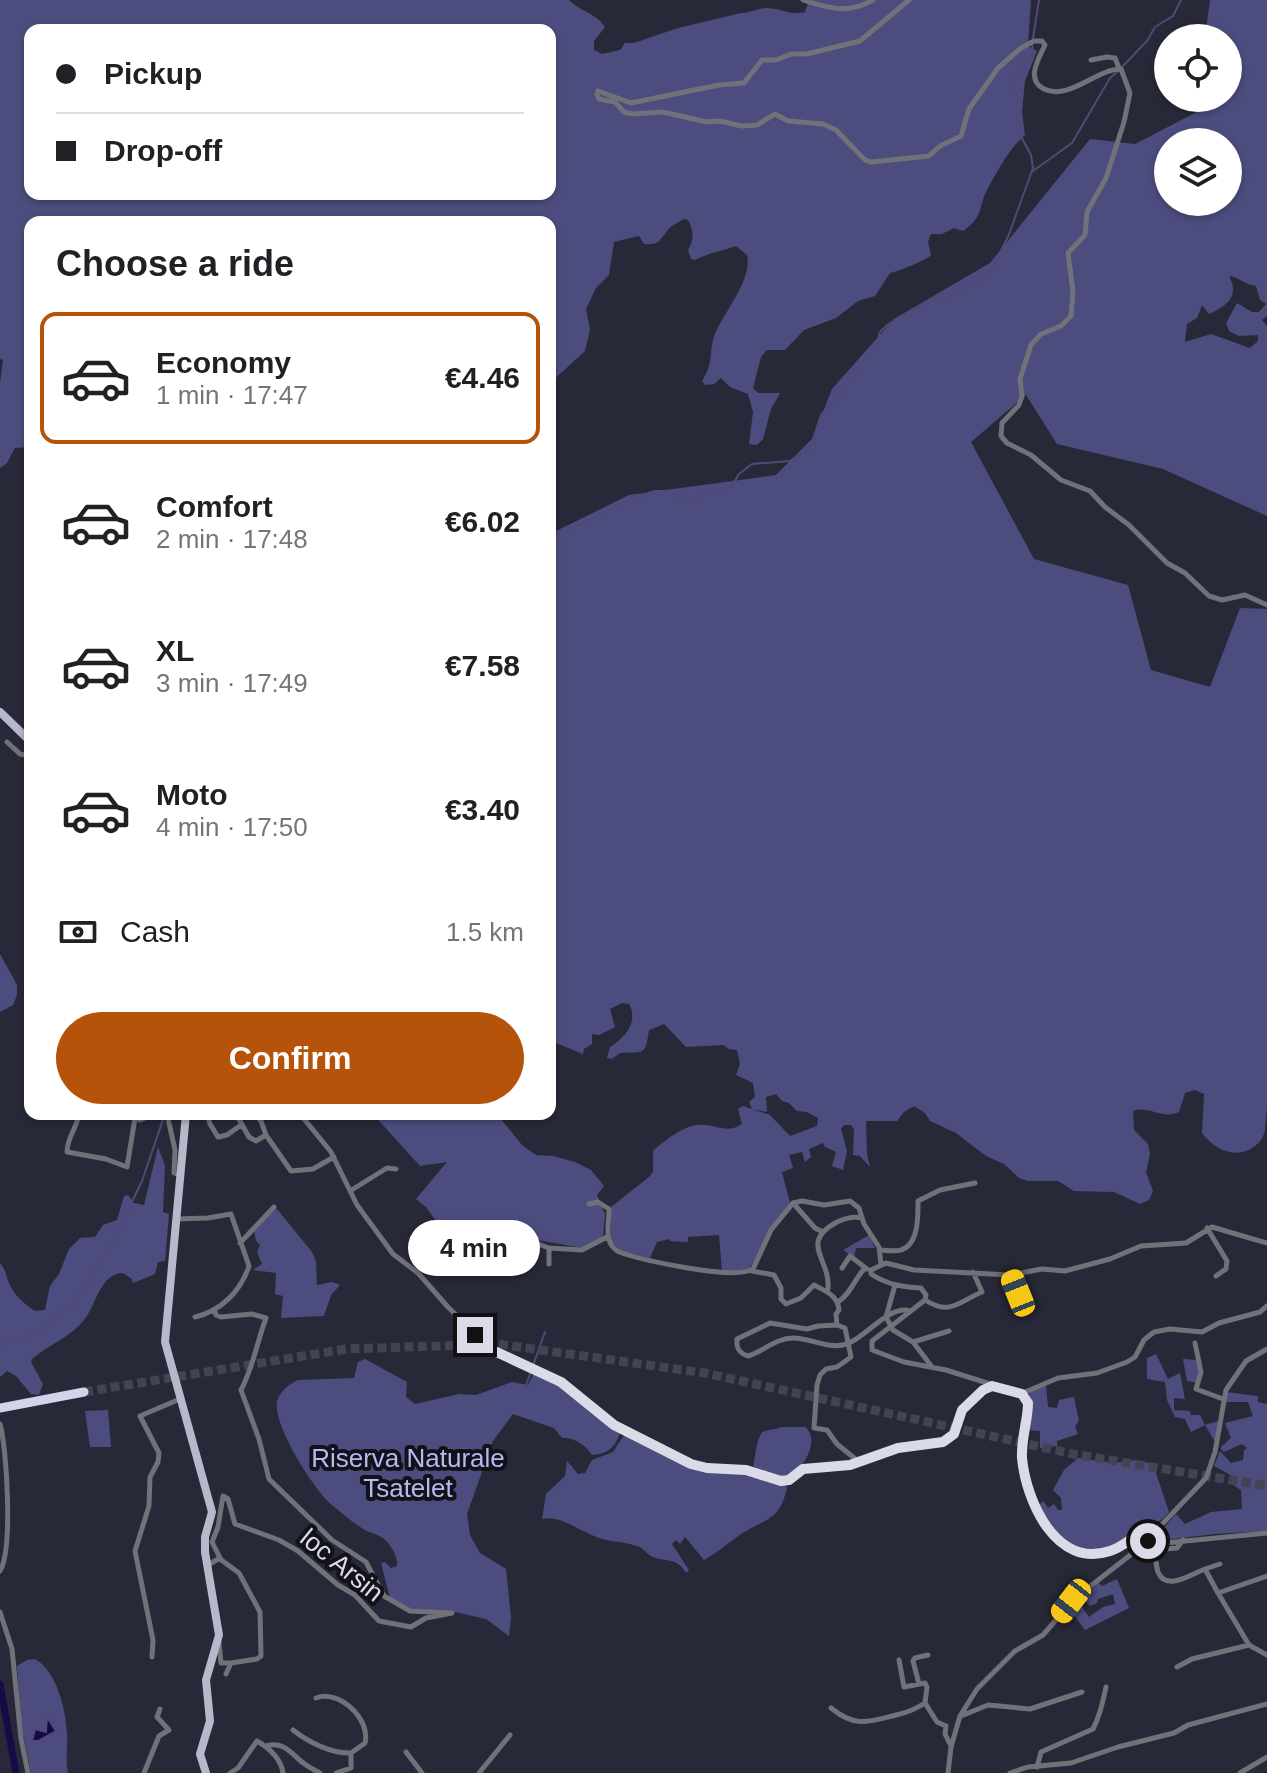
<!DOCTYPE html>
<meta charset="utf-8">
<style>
body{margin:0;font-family:Helvetica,sans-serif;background:#f6f6f6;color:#202124;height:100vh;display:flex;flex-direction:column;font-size:30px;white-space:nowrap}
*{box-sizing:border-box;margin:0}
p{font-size:26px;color:#757577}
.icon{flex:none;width:44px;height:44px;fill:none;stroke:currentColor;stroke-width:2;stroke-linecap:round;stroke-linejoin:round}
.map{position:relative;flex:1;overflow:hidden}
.sheet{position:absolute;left:24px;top:216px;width:532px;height:904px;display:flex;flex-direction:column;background:#fff;border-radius:16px;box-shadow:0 2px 6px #0004}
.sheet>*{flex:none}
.hud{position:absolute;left:24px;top:24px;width:532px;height:176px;border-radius:16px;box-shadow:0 2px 6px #0004;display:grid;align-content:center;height:176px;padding:0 32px;background:#fff}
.buttons{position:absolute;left:1154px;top:24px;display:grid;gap:16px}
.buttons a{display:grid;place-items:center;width:88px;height:88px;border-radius:50%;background:#fff;box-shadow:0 2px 6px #0004;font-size:40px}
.end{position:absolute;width:36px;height:36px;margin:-18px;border:10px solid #dadbe6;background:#111;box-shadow:0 0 0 4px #111}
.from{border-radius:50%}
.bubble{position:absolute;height:56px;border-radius:28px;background:#fff;box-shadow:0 2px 6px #0004;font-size:26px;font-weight:600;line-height:56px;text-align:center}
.car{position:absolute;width:24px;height:48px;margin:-24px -12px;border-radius:10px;box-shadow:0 0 6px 2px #0007;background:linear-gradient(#f5c518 24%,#345 0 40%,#f5c518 0 76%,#345 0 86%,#f5c518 0)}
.hud b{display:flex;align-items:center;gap:28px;height:76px;font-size:30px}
.hud b+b{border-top:2px solid #e0e0e0}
.hud i{width:20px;height:20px;background:#202124}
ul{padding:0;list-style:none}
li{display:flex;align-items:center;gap:24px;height:132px;margin:0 16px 12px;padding:0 16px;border:4px solid transparent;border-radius:16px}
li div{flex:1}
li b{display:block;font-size:30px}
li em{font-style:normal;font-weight:600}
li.current{border-color:#b45309}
li>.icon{width:72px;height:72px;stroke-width:1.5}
h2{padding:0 32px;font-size:36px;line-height:96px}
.pay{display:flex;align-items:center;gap:20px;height:88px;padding:0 32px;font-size:30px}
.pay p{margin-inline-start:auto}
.action{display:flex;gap:16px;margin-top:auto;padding:16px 32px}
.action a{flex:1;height:92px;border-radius:48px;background:#b45309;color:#fff;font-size:32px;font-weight:600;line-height:92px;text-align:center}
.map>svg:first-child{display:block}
.green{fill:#4c4d7e;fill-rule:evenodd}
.water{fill:#170a48;stroke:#524977;stroke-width:2}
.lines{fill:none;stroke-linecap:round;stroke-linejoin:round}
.stream{stroke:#524977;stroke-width:2}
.river{stroke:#170a48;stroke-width:7}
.highway-tunnel{stroke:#434452;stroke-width:9;stroke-dasharray:9 4.5;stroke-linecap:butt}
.minor{stroke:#71717a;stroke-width:5}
.major{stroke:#b7b8c9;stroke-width:8}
.highway{stroke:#d3d4e9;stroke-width:9}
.route{stroke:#dadbe6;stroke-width:10}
.labels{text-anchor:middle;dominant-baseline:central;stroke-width:8;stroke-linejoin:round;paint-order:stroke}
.park-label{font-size:26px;fill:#b7b9f4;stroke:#121219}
.street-label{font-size:26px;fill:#dadbe6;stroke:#121219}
</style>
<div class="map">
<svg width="1267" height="1773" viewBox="0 0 1267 1773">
<rect width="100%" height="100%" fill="#282938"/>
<!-- green -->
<path class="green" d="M0,0h569c12,12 27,13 36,27l-11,14v9l8,4 18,-4 5,-7h9l44,-15 63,-15c9,0 16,-4 25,-5 14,0 24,8 39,4l4,-12h222l-3,46 9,5 -12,30 -3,31 3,23c-16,14 -27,35 -37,53 -10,17 -3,28 -25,43l-9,-3 -12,6h-11l-3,8 3,13c-6,6 -32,16 -41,18l-15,23 -17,5 -22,17 -32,12 -19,20h-18l-6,7 -8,31 5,5h22l-9,16 -8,30 -6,6 -8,-1 4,-32 -5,-18 -18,-7 -9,-9 -7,6 -9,1 -3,-4c13,-20 6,-29 13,-47 9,-22 38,-55 32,-79l-11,-9c-14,5 -28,7 -41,14l-4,-1 -3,-9c6,-10 6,-19 0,-30l-4,-1c-5,3 -14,7 -17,12 -8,10 -7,14 -23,13l-5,-8 -25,6 -5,33 -13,13 -10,21 4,21 -5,21 -35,32v-161h-520v225l-15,1 -8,15 -7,5v-85l3,-23 -3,-1zM30,30h520v164h-520z
M1210,0h57v316l-5,4 5,6v190l-104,-47 -106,-25 -31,-49 -55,47 63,117 94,26 23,85 59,17 30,-79 27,1v500c-2,10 0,23 -6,31 -18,22 -44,13 -59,-7l2,-39 -9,-4 -10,3 -6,19c-20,8 -28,-7 -46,-1l1,19 14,14 2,10 -4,18 7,19 -4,9 -9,4 -26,-12 -40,-1 -16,-10h-30l-9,-3 -15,-14 -18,-8 -30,-23 -26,-12 -5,-8 -11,-7 -10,6 -7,9h-31l1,33 3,13 -10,-11 -7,-1 1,-26 -3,-4h-7l-3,4 6,22 -4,19 -11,-4 4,-14 -11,-5 -2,-4 -14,6 2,8 -6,5 -3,-10 -13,3 4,13 -11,4 8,31 -42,68 -26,1 -3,-37 -31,2v5l-18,-1v-2l-13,3 -7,16 -29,-7 -10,-9v-35l38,-30 4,-5v-21c11,-10 30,-25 45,-26 16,-2 28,10 44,-1l-4,-15 5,-3 27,9 20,21 27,-10 1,-8 -11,-6 -10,-1 -8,-8 -7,-2 -6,-7 -10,3 1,15 -15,-3 -3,-7 6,-5 -2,-14 -17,-8 4,-11 -3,-14 -8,-1 -6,-4 -37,2 -22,-23 -15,6c-4,28 -6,21 -29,23l-8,6 -5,-1 3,-11c15,-9 29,-25 19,-43l-7,-1 -12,6 5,18 -16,8 -7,-1v10l-8,5 -1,5 -27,-11 -6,8v-517l79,-39 147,-20 37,-37 19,-49 62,-70 96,-56 100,-124 45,5 62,-32 1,-14h30v-60h-23zM1168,142h60v60h-60zM1229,276c9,0 16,9 27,10l4,14 6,4 -7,8h-7l-15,-9 -11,20 3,8 10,5 19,-1v6l-8,7 -39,-14 -26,8 2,-18 10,-6 5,-13 7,9c18,-8 31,-18 20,-38z
M0,954l17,31v10l-4,10 -13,7z
M373,1114h130l-2,5 21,26 14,10 17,1 22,6 16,8 13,16 -7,9 8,19 -2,23 -20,11 -57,-10 -14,-10 -18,7 10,25 -15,12 -41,-35 -22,-30 -10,-8 31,-37 -27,4z
M158,1147l7,19 -2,46 6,2 -4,47 -7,1 -3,12 -22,9 -1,-4 -9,-6c-23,0 -27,33 -39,47 -13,17 -36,25 -52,39l-1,3 12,22 -4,11 -8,-1 -15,-18 -9,-5 -7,6v-114c7,8 6,16 11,24 5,10 15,18 24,24l10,-1 5,-24 9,-12 10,-25 11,-11 15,-1 8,-12 14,-5 7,-24 4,-1 6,8 10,2z
M277,1209l35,43 4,9 1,24 15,-3 8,3 -9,10 -7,21 -43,2 2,-22 -8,-2 1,-21 -23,-3 9,-6 -5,-12 3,-7 -4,-4 -2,-10 19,-21z
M869,1235l6,13h-19l-2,10 -11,-8z
M1156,1354l12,25 12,-6 5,26 -11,-1v12l16,1 1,4h9l5,10 13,-4 -3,21 -10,-17 -14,7 -6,-13 -10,-2 -8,-17 -2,-18 -18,-3v-21z
M365,1359l42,23 -1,15 9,7 44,-10 17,1 36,-13 16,3 7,-14 33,19 53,41c-6,16 -12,23 -29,24 -6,-10 -18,-18 -30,-17l-8,-10 -41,-14 -20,27 -26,73 3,21 10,18 26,16 5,48 -2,19 -23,-17 -31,-7 -44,-2 -21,-12 -9,-35 4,-1 6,6 6,-2c1,-10 -6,-21 -13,-27 -6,-5 -11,-5 -17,-8 -12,-6 -25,-18 -35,-26 -18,-15 -59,-80 -55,-103 2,-10 12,-18 21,-22l56,-2 4,-16z
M1183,1359l14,1 3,14 -3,9 -10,-2z
M1046,1385l2,22 9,1 2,-8 15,-3 5,24 -4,5 3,8 -21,7v5l-17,2v-17l-15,-1 6,-26 -2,-11z
M1226,1392l32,4v6l9,2v127l-53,3 -57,7 -4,-1 23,-26 9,10 26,-12 31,-3 -1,-19 -11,-7 6,-5 -22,-12 6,-15 11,12 12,-3 1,-10 3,-2 -5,-4 -18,8 -4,-4 11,-10 -6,-15 28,-7 -5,-14h-23z
M108,1410l3,37h-21l-5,-36z
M781,1427h24c17,14 -4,46 -21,53l-31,-10c1,-7 4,-35 10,-38 5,-3 12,-2 18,-5z
M626,1432l59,31 60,9 40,11 2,5c-8,34 -21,30 -46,46 -13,9 -24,19 -37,26l-19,-23 -5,7 -4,-4 -4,4 17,26 -3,3c-9,-16 -20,-11 -33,-16 -6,-2 -9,-9 -16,-11 -14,-5 -30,-4 -43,-10 -17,-7 -35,-21 -52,-17l4,-25 19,-18 2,-15 11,13 7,-1 7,-13 21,-8z
M1078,1458l37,5 22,-3 16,4 16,48c-12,14 -17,11 -32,18 -9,4 -22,15 -32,20 -32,14 -56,-20 -67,-44l5,-5 5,7 6,-4 4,6h4l-1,-12 -8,-8 11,-20z
M1117,1579l12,29 -44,22 -11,-15 -13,9v-6l19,-14 9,13 14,-10 12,-3 -2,-10 -15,5 -1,4 -7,3 -9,-10 18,-13 3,3z
M35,1659c22,12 31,52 32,75 1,13 -2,26 1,39h-37l-10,-48 -4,-59 10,-6z"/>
<!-- water -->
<path class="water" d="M47,1717l9,14 -18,10h-6l3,-12 11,3z"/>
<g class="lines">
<!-- stream -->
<path class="stream" d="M1033,38l6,-38
M1122,67l25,-26 8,-14 18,-11 8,-16
M1033,171l39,-28 38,-65 8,-7
M550,535l32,-11 25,-16 47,-17h12l21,8 12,-1 11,-9 21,-2 8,-13 13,-10 38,-3 20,-13 11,-33 38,-44 4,-10 13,-14 4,-15 7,-7 23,-14 64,-26 20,-21 14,-27 25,-69 -2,-13 -14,-26 2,-28 -7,-19 2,-7 19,-22 -1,-9
M0,1345l34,-11 41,-31 38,-62 29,-60 23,-67
M525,1388l20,-56"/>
<!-- river -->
<path class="river" d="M0,1684l16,89"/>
<!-- highway-tunnel -->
<path class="highway-tunnel" d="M84,1392l262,-43 152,-5 207,29 368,81 194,32"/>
<!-- minor -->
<path class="minor" d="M803,0c27,9 45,14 70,0
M1091,60l16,-3 8,1 4,10
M597,95l2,4 16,3 9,10 9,2 30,-2 44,10 13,-1 22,5 15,-1 18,-11 13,7 35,3 13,6 29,30 6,2 58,-6 11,-10 21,-10 8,-27 29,-41 23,-20 13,-7h8l3,4c-6,13 -20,35 -1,44 25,12 52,-20 77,-20l9,24 -6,29 -18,56 -19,34 -2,23 -17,18 5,39 -2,24 -10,10 -20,8 -10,11 -11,34 2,17 -3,9 -17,18 -1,13 6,7 24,12 30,25 29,11 15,16 24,18 38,38 18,10 24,23 13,4 23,-5 22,10
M597,95l1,-4 33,12 88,-18 25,-2 18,-23h14l15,-6h16l53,-13 49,-41
M7,742l13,12 10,2
M79,1114c-2,14 -12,23 -12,38l39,7 21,8 8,-49
M133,1114l7,6 15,-6
M167,1114l8,36 -1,23 6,2
M207,1114l3,10 8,13 9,-2 14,-10
M236,1114l13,23 7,4 10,-6 -5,-14 -7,-7
M300,1114l31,38 26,53 36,49 25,19 29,33 43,43 71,33 53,43 77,39 16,4 39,2 39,11 18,-12 47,-4 48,-17 45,-6 11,-8 8,-24 21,-20 9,-4
M266,1135l25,36 22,-2 21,-12
M350,1191l37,-23 9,1
M793,1203l22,25 6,3
M589,1204l9,-2 11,7c0,17 -6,34 10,43 23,8 116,29 134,17l18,-39 22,-27 9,-2 22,4 26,-4 9,7 5,16 15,23 2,17
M177,1219l31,-1 23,-4 18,52c-8,25 -28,45 -54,51
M1207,1228l20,33 -1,8 -10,7
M240,1243l34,-36
M523,1244l4,-4 22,8 33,2 25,-13
M549,1248v16
M880,1250c6,0 15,2 21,0 18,-5 17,-35 17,-49l22,-11 35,-7
M842,1268l8,-12 17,13
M752,1271l22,4 7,13v11l5,5 15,-6 13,-13c11,6 24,10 25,25l-3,4 1,11 8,3 6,29 -14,10 -11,2 -6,6 -3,10 -3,43 13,2 10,14 21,17
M1010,1275l15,37
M895,1285l-9,32 7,13 20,12 19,25
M828,1289c3,-30 -30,-46 9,-67 9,-4 16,-6 25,-4
M925,1300c25,16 33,2 57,-8l-9,-20
M838,1302c12,-7 17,-24 27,-34
M837,1325l-19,1 -11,3 -37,-6 -33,16c-1,9 2,14 11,17 16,-5 28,-18 45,-18 21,0 39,15 60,3 16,-9 40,-37 57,-30
M913,1342l36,-11
M1195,1343l6,29 -5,17 27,10
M1023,1393l35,-15 39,-5 30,-11 8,-5 9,-17 10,-8 16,-3 32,3 17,-9 41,-11 7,-6
M0,1424c7,25 13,126 0,147
M1134 1539a7 7 0 1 1 14 0a7 7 0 1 1-14 0Z
M1135,1537c-61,48 -104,-13 -112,-71 -2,-13 -2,-30 0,-43 2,-6 5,-12 5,-18 -1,-6 -2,-7 -6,-11l-76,-24 -42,-8 -32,-12v-9l53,-41 1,-5 -5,-7c-18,-1 -33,-3 -50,-14v-4l15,-7 28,7 96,5 32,-6 23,2 45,-12 31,-13 45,-3 26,-16 55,16
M1148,1539l58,-61 9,-26 11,-62 20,-29 21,-12
M1145,1545l122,-12
M1147,1548l7,5c2,6 2,13 4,19 8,20 34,2 47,-3
M1156,1556l7,-7 14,-1 6,-8
M220,1559l19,14 21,39 1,44 -4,3 -26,4 -5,11
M208,1565l12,-7 -8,-16 6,-15 5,-31 5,3 7,25 44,16 19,11 40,34 17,10 24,26 32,6 15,-9 26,-5 -42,-2 -26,-15 -18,-34 -34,-22 -63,-61 -10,-40 -18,-49c12,-22 16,-48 25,-72l-14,-4 -31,3 -5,-2 -2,-6
M1267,1576l-49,17 31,52 18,10
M1218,1593l-13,-24 15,-5
M0,1612l12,37 9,90 7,34
M219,1642l2,21h9
M152,1657l1,-17 -18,-89 14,-45 1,-29 8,-15 1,-9 -19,-37 40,-17
M899,1660l5,27 21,-4 2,4 -2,16 12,19 9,4 -1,8 6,12
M1177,1667l15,-8 57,-14
M919,1684l-6,-23 2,-3 13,-3
M316,1698c23,-9 55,21 49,45l-14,10v15l-15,5
M831,1708c24,20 38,14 65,7 12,-3 18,-5 29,-12
M961,1716l27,-11 42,4 52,-17
M293,1730c15,12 39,24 58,23
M266,1746c17,-5 24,6 36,16 5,4 12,8 18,11
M406,1752l16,21
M1037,1767l4,-15 52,-23c7,-13 10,-27 13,-42
M144,1773l15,-37 10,-6 -12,-13 3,-8
M230,1773l8,-5 19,-27c12,7 24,18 26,32
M479,1773l31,-38
M948,1773l3,-26 9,-31 17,-27 38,-38 28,-16 32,-37 67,-52
M1010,1773l18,-6 43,-4 47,-16 56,-14 14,-8 79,-21
M1240,1773l27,-16"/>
<!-- major -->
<path class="major" d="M0,712l30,29
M186,1114l-21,228 47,170 -7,25v15l14,83 -13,45 4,41 -10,33 6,19"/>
<!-- highway -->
<path class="highway" d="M0,1408l84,-16"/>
</g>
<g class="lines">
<!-- route -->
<path class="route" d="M475,1335l15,14 71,33 53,43 77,39 16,4 39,2 35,11 8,-1 14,-11 47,-4 48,-17 45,-6 11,-8 8,-24 21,-20 9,-4 30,8 6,9c0,18 -7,35 -6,55 4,43 34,111 88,93 12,-4 20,-12 31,-18l6,2 1,6"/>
</g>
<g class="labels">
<!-- park labels -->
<g class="park-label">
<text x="408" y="1458">Riserva Naturale<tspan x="408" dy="30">Tsatelet</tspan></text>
</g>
<!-- street labels -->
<g class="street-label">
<text transform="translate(342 1565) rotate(39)">loc Arsin</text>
</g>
</g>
</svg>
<div class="buttons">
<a><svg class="icon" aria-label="locate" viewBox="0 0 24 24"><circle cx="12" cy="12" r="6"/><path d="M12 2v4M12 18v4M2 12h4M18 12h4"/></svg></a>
<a><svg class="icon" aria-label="layers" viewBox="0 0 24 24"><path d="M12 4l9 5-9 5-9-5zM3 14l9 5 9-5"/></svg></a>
</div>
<i class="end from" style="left:1148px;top:1541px"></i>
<i class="end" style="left:475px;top:1335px"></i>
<div class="bubble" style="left:408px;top:1220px;width:132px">4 min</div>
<i class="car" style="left:1018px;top:1293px;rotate:338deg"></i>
<i class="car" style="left:1071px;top:1601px;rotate:218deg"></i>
<div class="hud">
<b><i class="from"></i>Pickup</b>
<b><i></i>Drop-off</b>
</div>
<section class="sheet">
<h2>Choose a ride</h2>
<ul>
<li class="current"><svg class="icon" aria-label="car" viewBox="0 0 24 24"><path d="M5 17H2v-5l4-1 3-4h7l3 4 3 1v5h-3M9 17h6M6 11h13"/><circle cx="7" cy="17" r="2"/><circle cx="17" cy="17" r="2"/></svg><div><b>Economy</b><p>1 min · 17:47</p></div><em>€4.46</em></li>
<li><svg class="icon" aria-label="car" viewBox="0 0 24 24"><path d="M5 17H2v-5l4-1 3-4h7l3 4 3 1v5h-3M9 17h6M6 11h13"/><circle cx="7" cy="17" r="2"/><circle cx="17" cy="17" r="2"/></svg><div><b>Comfort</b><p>2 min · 17:48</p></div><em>€6.02</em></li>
<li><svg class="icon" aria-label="car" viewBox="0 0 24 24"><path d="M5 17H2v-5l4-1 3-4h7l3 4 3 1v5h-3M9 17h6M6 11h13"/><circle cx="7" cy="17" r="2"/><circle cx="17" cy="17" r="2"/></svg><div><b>XL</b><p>3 min · 17:49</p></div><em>€7.58</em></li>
<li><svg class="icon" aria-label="car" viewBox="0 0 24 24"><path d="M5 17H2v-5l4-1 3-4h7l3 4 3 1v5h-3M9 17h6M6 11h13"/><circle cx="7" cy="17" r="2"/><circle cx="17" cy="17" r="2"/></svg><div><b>Moto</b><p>4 min · 17:50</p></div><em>€3.40</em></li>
</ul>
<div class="pay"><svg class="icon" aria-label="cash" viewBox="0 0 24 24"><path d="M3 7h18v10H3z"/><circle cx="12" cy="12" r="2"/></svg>Cash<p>1.5 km</p></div>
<div class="action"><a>Confirm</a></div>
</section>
</div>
